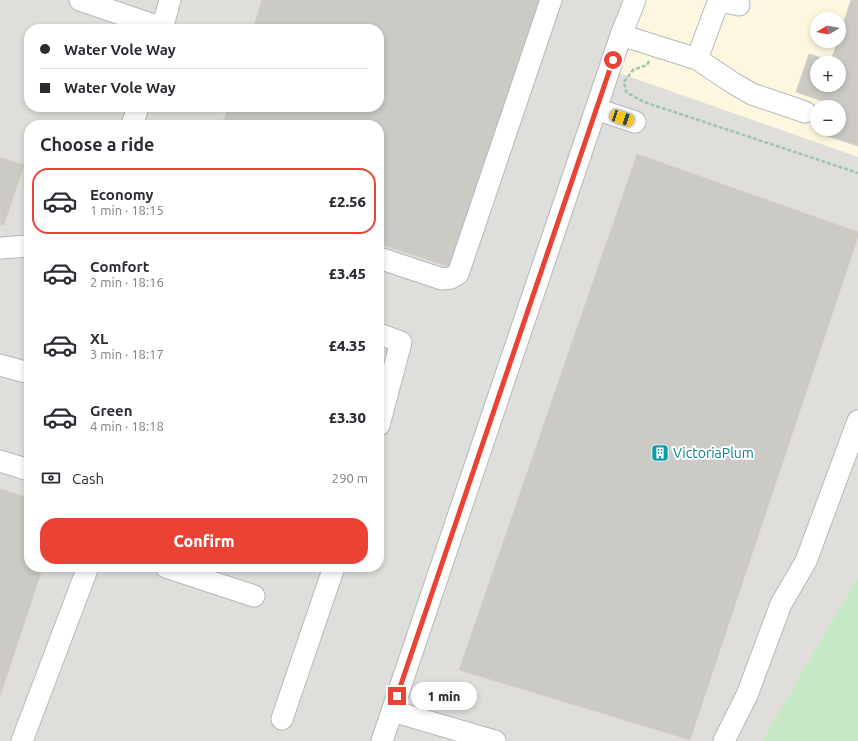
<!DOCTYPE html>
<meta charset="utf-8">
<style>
body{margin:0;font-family:Ubuntu,sans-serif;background:#f7f7f7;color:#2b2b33;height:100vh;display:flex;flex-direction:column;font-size:15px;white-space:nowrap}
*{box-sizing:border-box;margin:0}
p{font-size:13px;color:#7c7c81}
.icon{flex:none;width:22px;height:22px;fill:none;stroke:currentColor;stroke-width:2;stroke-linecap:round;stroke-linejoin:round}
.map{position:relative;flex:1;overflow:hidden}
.sheet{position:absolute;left:24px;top:120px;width:360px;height:452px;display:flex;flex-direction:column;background:#fff;border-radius:16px;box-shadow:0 2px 6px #0003}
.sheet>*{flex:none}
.hud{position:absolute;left:24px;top:24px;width:360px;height:88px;border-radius:16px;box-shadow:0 2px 6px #0003;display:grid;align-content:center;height:88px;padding:0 16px;background:#fff}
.needle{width:26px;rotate:261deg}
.buttons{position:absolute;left:810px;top:12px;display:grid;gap:8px}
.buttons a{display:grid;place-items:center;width:36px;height:36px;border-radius:50%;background:#fff;box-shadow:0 2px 6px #0003;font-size:20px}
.end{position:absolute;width:18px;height:18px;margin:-9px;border:5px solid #ea4335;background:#fff;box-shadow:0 0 0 2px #fff}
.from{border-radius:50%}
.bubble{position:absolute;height:28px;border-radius:14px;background:#fff;box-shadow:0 2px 6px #0003;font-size:13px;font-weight:800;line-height:28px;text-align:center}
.car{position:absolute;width:12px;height:24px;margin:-12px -6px;border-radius:5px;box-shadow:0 0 3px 1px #0007;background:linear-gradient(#f5c518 24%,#345 0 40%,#f5c518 0 76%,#345 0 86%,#f5c518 0)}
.hud b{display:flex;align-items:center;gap:14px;height:38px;font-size:15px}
.hud b+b{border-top:1px solid #e1e1e2}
.hud i{width:10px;height:10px;background:#2b2b33}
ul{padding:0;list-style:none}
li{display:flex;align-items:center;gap:12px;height:66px;margin:0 8px 6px;padding:0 8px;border:2px solid transparent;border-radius:16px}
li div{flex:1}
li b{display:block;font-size:15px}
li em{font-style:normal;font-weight:800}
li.on{border-color:#ea4335}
li>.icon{width:36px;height:36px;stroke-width:1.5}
h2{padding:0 16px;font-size:18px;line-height:48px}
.pay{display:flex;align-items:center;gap:10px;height:44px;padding:0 16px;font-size:15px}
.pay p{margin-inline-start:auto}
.cta{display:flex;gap:8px;margin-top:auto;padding:8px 16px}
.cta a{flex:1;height:46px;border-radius:16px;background:#ea4335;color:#fff;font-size:16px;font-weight:800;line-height:46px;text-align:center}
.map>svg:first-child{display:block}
.commercial{fill:#fef7e0;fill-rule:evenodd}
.industrial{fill:#e0deda;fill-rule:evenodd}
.green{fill:#c5e8c5}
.building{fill:#cccac5;stroke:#d6d1c6;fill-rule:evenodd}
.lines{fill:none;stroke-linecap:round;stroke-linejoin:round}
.minor-casing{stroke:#b5b8bc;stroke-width:23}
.path{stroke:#9cc7a9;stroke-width:2.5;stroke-dasharray:4 2;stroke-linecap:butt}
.minor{stroke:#fff;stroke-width:21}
.route{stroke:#ea4335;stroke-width:5}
.labels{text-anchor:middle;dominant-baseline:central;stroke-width:4;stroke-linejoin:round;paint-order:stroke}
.culture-label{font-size:14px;fill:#0d838f;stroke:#fff;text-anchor:start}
</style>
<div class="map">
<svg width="858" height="741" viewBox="0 0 858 741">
<rect width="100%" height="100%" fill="#f1efe8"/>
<!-- commercial -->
<path class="commercial" d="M627,0h231v157l-256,-90zM817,19h22v22h-22zM817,63h22v22h-22zM817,107h22v22h-22z"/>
<!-- industrial -->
<path class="industrial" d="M0,0h627l-25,67 256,90v420l-96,164h-762zM29,29h350v78h-350zM29,125h350v442h-350z"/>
<!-- green -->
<path class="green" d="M858,577v164h-96z"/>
<!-- building -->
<path class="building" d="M262,0h280l-86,269 -77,-25v-119h-157l6,-18h151v-78h-126z
M851,0h7v146l-34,-11 2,-6h13v-22h-6l1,-2 -38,-13 13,-38 22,7zM817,63h22v22h-22z
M637,154l221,78v5l-168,503 -231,-70z
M0,157l24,8 -20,60 -4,-1z
M0,489l29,9v69h14l-43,130z"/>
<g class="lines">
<defs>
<path id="minor" d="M80,0l82,28
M162,29l8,-29
M621,35l76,24 20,-54 7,-3 15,3
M697,59l36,24 19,11 53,18
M596,109l39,13
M132,125l6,-18
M0,248l29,-2
M379,258l63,21 9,-1 7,-4 93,-274
M379,334l22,8 -22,83
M0,365l29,8
M0,461l29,9
M166,567l88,29
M392,711l103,30
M282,719l52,-152
M22,741l66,-174
M382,741l239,-706 14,-35
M724,741l23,-46 34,-91 25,-43 52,-140"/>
</defs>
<!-- minor casing -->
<use href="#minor" class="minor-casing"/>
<!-- path -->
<path class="path" d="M649,61l-2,4 -14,5 -9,12 2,10 18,10 214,71"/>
<!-- minor -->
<use href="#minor" class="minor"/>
</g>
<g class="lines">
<!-- route -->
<path class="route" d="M397,696l216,-636"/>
</g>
<!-- icons -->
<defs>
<symbol id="building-square" viewBox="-11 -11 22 22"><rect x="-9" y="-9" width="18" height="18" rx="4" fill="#0f9aa8" stroke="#fff"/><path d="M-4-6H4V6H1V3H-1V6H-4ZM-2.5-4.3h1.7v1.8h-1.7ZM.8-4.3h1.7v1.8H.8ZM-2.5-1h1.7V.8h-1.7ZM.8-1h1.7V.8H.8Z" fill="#fff"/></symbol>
</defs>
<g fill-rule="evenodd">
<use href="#building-square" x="650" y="443" width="20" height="20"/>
</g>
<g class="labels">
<!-- culture labels -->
<g class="culture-label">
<text x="673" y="453">VictoriaPlum</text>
</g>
</g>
</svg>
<div class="buttons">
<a><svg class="needle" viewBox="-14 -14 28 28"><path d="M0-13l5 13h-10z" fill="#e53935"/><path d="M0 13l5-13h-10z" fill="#7c7c81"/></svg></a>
<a>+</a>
<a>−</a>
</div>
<i class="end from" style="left:613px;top:60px"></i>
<i class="end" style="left:397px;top:696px"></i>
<div class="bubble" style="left:411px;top:682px;width:66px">1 min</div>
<i class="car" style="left:622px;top:118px;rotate:108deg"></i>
<div class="hud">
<b><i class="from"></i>Water Vole Way</b>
<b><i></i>Water Vole Way</b>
</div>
<section class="sheet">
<h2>Choose a ride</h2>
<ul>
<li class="on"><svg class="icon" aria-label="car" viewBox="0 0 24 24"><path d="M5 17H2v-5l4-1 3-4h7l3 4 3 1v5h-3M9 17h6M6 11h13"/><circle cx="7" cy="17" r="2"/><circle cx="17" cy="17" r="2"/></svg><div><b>Economy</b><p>1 min · 18:15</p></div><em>£2.56</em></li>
<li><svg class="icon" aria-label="car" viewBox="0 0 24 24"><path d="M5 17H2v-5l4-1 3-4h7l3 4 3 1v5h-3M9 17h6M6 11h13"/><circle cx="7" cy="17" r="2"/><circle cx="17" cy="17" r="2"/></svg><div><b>Comfort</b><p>2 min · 18:16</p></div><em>£3.45</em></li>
<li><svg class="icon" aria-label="car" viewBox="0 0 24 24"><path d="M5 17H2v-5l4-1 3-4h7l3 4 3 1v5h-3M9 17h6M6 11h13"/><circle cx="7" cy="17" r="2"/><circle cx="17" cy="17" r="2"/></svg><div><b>XL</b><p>3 min · 18:17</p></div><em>£4.35</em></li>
<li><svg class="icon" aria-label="car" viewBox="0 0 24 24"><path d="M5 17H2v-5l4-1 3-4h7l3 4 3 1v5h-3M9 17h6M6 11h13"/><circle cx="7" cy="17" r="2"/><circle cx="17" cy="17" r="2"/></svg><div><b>Green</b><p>4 min · 18:18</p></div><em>£3.30</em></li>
</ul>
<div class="pay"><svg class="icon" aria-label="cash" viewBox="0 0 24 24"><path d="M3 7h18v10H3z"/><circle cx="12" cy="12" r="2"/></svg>Cash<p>290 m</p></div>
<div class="cta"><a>Confirm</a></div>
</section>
</div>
